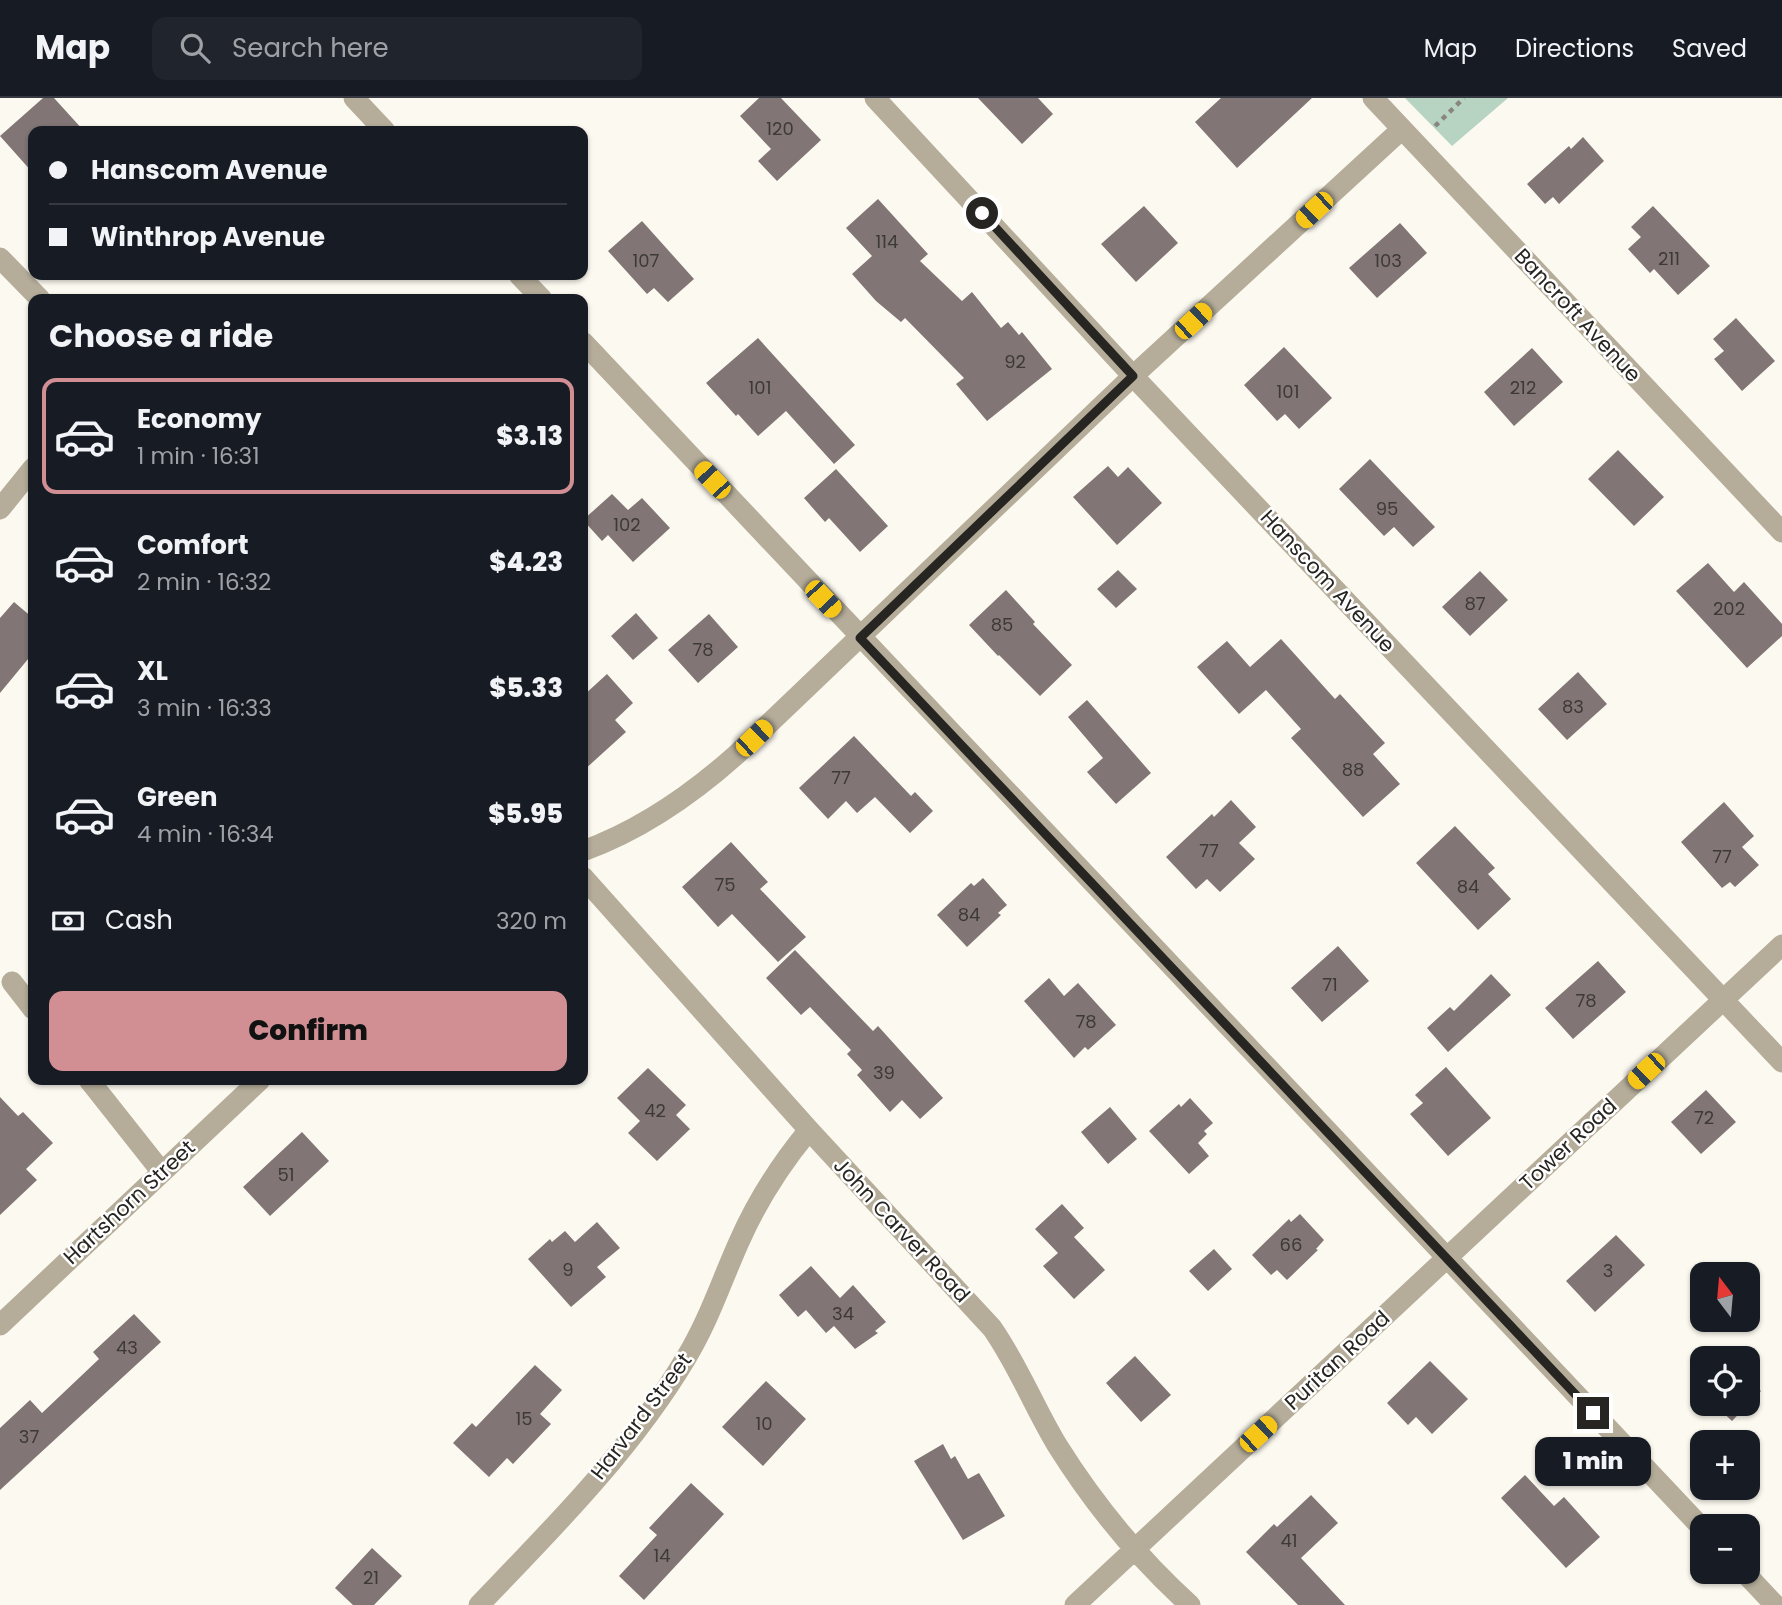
<!DOCTYPE html>
<meta charset="utf-8">
<style>
body{margin:0;font-family:Poppins,sans-serif;background:#20242c;color:#f1f3f6;height:100vh;display:flex;flex-direction:column;font-size:26px;white-space:nowrap}
*{box-sizing:border-box;margin:0}
p{font-size:23px;color:#9ea1a6}
.icon{flex:none;width:38px;height:38px;fill:none;stroke:currentColor;stroke-width:2;stroke-linecap:round;stroke-linejoin:round}
.map{position:relative;flex:1;overflow:hidden}
.sheet{position:absolute;left:28px;top:196px;width:560px;height:791px;display:flex;flex-direction:column;background:#171b24;border-radius:14px;box-shadow:0 2px 5px #0004}
.sheet>*{flex:none}
.top-card{position:absolute;left:28px;top:28px;width:560px;height:154px;border-radius:14px;box-shadow:0 2px 5px #0004;display:grid;align-content:center;height:154px;padding:0 21px;background:#171b24}
.needle{width:46px;rotate:344deg}
.buttons{position:absolute;left:1690px;top:1164px;display:grid;gap:14px}
.buttons a{display:grid;place-items:center;width:70px;height:70px;border-radius:14px;background:#171b24;box-shadow:0 2px 5px #0004;font-size:35px}
.end{position:absolute;width:32px;height:32px;margin:-16px;border:9px solid #262521;background:#fff;box-shadow:0 0 0 4px #fff}
.from{border-radius:50%}
.bubble{position:absolute;height:49px;border-radius:14px;background:#171b24;box-shadow:0 2px 5px #0004;font-size:23px;font-weight:800;line-height:49px;text-align:center}
.car{position:absolute;width:21px;height:42px;margin:-21px -10px;border-radius:9px;box-shadow:0 0 5px 2px #0007;background:linear-gradient(#f5c518 24%,#345 0 40%,#f5c518 0 76%,#345 0 86%,#f5c518 0)}
.top-card b{display:flex;align-items:center;gap:24px;height:66px;font-size:26px}
.top-card b+b{border-top:2px solid #363941}
.top-card i{width:18px;height:18px;background:#f1f3f6}
ul{padding:0;list-style:none}
li{display:flex;align-items:center;gap:21px;height:116px;margin:0 14px 10px;padding:0 7px;border:4px solid transparent;border-radius:14px}
li div{flex:1}
li b{display:block;font-size:26px}
li em{font-style:normal;font-weight:800}
li.selected{border-color:#d18f94}
li>.icon{width:63px;height:63px;stroke-width:1.5}
h2{padding:0 21px;font-size:32px;line-height:84px}
.pay{display:flex;align-items:center;gap:18px;height:77px;padding:0 21px;font-size:26px}
.pay p{margin-inline-start:auto}
.cta{display:flex;gap:14px;margin-top:auto;padding:14px 21px}
.cta a{flex:1;height:80px;border-radius:14px;background:#d18f94;color:#111;font-size:28px;font-weight:800;line-height:80px;text-align:center}
header{display:flex;align-items:center;gap:42px;box-sizing:border-box;height:98px;padding:0 35px;background:#171b24;border-bottom:2px solid #363941}
header strong{font-size:33px}
nav{display:flex;gap:38px;margin-inline-start:auto;font-size:24px}
.search{width:490px;height:63px;background:#20242c;display:flex;align-items:center;gap:18px;box-sizing:border-box;padding:0 24px;border-radius:14px;color:#9ea1a6;font-size:26px}
.map>svg:first-child{display:block}
.green{fill:#b6d4c1}
.building{fill:#817675}
.lines{fill:none;stroke-linecap:round;stroke-linejoin:round}
.path{stroke:#88867f;stroke-width:4.5;stroke-dasharray:5 5;stroke-linecap:butt}
.minor{stroke:#b5ad9a;stroke-width:21}
.route{stroke:#262521;stroke-width:9}
.labels{text-anchor:middle;dominant-baseline:central;stroke-width:5;stroke-linejoin:round;paint-order:stroke}
.number-label{font-size:18px;fill:#3d3936}
.street-label{font-size:21px;fill:#262521;stroke:#fff}
</style>
<header>
<strong>Map</strong>
<div class="search"><svg class="icon" aria-label="search" viewBox="0 0 24 24"><circle cx="10" cy="10" r="6"/><path d="M15 15l6 6"/></svg>Search here</div>
<nav><a>Map</a><a>Directions</a><a>Saved</a></nav>
</header>
<div class="map">
<svg width="1782" height="1507" viewBox="0 0 1782 1507">
<rect width="100%" height="100%" fill="#fcf9f0"/>
<!-- green -->
<path class="green" d="M1405,0h103l-56,48z"/>
<!-- building -->
<path class="building" d="M43,0h11l30,33h-51v42l-33,-37z
M759,0h22l40,42 -44,41 -19,-20 13,-12 -31,-33z
M978,0h60l15,16 -31,30z
M1221,0h91l-75,70 -42,-46z
M1583,39l21,24 -45,43 -6,-7 -8,7 -18,-20 42,-38 2,3z
M878,101l50,55 -8,7 42,40 10,-9 29,36 7,-6 11,13 3,-3 30,37 -65,52 -31,-37 8,-6 -59,-60 -4,4 -25,-21 -24,-27 20,-18 -26,-28z
M1144,108l34,37 -42,39 -35,-38z
M1653,108l57,60 -32,29 -24,-26 -4,4 -22,-24 13,-12 -10,-10z
M642,123l52,58 -26,23 -14,-14 -7,6 -39,-43z
M1400,125l27,30 -50,45 -28,-30z
M1736,220l39,43 -33,30 -28,-32 10,-8 -11,-12z
M758,240l97,107 -21,19 -48,-53 -28,25 -20,-22 -2,2 -30,-33z
M1284,249l48,51 -33,31 -14,-15 -8,7 -33,-36z
M1532,250l31,34 -49,44 -30,-34z
M1618,352l46,47 -30,29 -46,-47z
M1370,361l65,68 -22,20 -19,-20 -10,9 -45,-47z
M1108,368l10,11 10,-10 34,36 -45,42 -44,-48z
M836,371l52,57 -28,26 -31,-34 -4,4 -21,-24z
M612,396l16,16 14,-12 28,30 -37,34 -25,-27 -6,6 -19,-21z
M1708,465l26,29 10,-10 38,42v12l-35,32 -71,-77z
M1118,472l19,19 -21,19 -19,-19z
M1480,473l28,29 -38,36 -28,-29z
M1006,492l29,32 -2,2 39,41 -32,31 -41,-41 -1,1 -29,-31z
M14,504l19,16v35l-33,40v-75z
M636,515l22,25 -25,22 -22,-24z
M709,516l29,33 -40,36 -30,-33z
M1281,541l54,60 5,-5 45,49 -12,11 27,30 -37,33 -72,-79 10,-9 -35,-39 -27,24 -42,-47 30,-26 23,26z
M1578,574l29,32 -40,36 -29,-31z
M607,576l26,29 -18,17 11,12 -43,39v-75z
M1087,602l64,73 -35,31 -29,-32 16,-14 -35,-41z
M854,638l57,60 4,-4 18,19 -23,22 -35,-36 -18,16 -11,-12 -18,18 -29,-31z
M1231,702l25,27 -17,16 16,16 -35,33 -13,-13 -11,10 -30,-32 46,-43 2,3z
M1724,704l30,34 -12,11 17,18 -24,22 -5,-5 -8,6 -41,-46z
M1455,728l40,42 -7,6 23,25 -33,31 -62,-67z
M731,744l37,40 -8,7 46,48 -28,25 -46,-48 -14,13 -36,-40z
M983,780l24,27 -9,8 3,2 -34,32 -30,-32 34,-32 3,3z
M1338,848l31,35 -47,41 -31,-34z
M795,852l78,81 5,-5 65,72 -23,21 -18,-19 -12,12 -33,-37 5,-5 -15,-16 4,-4 -41,-43 -9,8 -35,-37z
M1598,863l28,31 -53,47 -28,-31z
M1491,876l20,21 -63,57 -21,-24 23,-21 4,4z
M1049,880l15,18 14,-13 38,42 -28,25 -3,-3 -11,11 -50,-57z
M1446,969l45,51 -43,38 -38,-42 13,-11 -8,-8z
M648,970l38,37 -10,10 14,14 -33,32 -29,-28 12,-12 -23,-23z
M1706,992l30,32 -35,32 -30,-32z
M0,999l18,19 5,-4 30,31 -27,26 11,11 -37,35z
M1190,1000l23,25 -9,8 3,3 -9,9 11,13 -20,18 -40,-43 30,-27 2,3z
M1110,1009l27,32 -29,25 -27,-32z
M302,1034l27,29 -59,55 -27,-29z
M1062,1106l22,24 -10,9 31,33 -31,29 -31,-33 15,-13 -23,-24z
M1300,1116l24,26 -8,9 2,1 -31,30 -10,-10 -6,5 -19,-20 37,-36 2,3z
M597,1124l23,26 -23,19 9,10 -35,30 -43,-48 22,-20 2,3 13,-11 10,11z
M1616,1137l29,30 -50,47 -29,-31z
M1214,1151l18,20 -24,22 -19,-20z
M811,1168l29,32 13,-13 33,37 -11,9 3,2 -23,16 -21,-23 -8,7 -20,-23 -8,7 -19,-22z
M134,1216l27,28 -161,148v-62l30,-28 12,13 57,-54 -6,-7z
M1135,1258l36,39 -30,27 -35,-39z
M1430,1263l38,38 -36,35 -16,-17 -8,8 -21,-22z
M535,1267l27,25 -22,24 11,10 -38,40 -6,-6 -18,19 -36,-34 19,-20 4,4z
M1748,1280l13,13 -29,30 -18,-17h34z
M766,1283l40,38 -43,47 -41,-39z
M943,1346l8,15 4,-3 13,23 11,-6 26,43 -42,24 -49,-79z
M1525,1377l29,31 10,-9 36,40 -34,31 -65,-70z
M691,1385l33,31 -80,86 -25,-24 38,-41 -8,-7z
M1311,1397l27,28 -37,35 44,47h-47l-52,-53 28,-28 3,3z
M372,1450l30,28 -28,29h-21l-18,-17z"/>
<g class="lines">
<!-- path -->
<path class="path" d="M1435,28l29,-28"/>
<!-- minor -->
<path class="minor" d="M354,0l31,33
M875,0l258,278 649,686
M1373,0l409,434
M0,160l40,41
M519,177l23,24
M583,244l1120,1187
M0,411l33,-41
M583,753c58,-21 107,-55 153,-96l397,-379 269,-247
M583,779l226,253 183,198c26,37 42,79 65,117 37,59 81,113 133,160
M12,884l21,27
M89,982l72,91
M0,1227l260,-245
M1744,1474l31,33
M479,1507c74,-77 152,-155 207,-247 23,-38 35,-76 53,-116 18,-41 41,-77 70,-112
M1075,1507l707,-660"/>
</g>
<g class="lines">
<!-- route -->
<path class="route" d="M982,115l151,163 -273,262 733,775"/>
</g>
<g class="labels">
<!-- number labels -->
<g class="number-label">
<text x="780" y="30">120</text>
<text x="887" y="143">114</text>
<text x="1669" y="160">211</text>
<text x="646" y="162">107</text>
<text x="1388" y="162">103</text>
<text x="1015" y="263">92</text>
<text x="760" y="289">101</text>
<text x="1523" y="289">212</text>
<text x="1288" y="293">101</text>
<text x="1387" y="410">95</text>
<text x="627" y="426">102</text>
<text x="1475" y="505">87</text>
<text x="1729" y="510">202</text>
<text x="1002" y="526">85</text>
<text x="703" y="551">78</text>
<text x="1573" y="608">83</text>
<text x="1353" y="671">88</text>
<text x="841" y="679">77</text>
<text x="1209" y="752">77</text>
<text x="1722" y="758">77</text>
<text x="725" y="786">75</text>
<text x="1468" y="788">84</text>
<text x="969" y="816">84</text>
<text x="1330" y="886">71</text>
<text x="1586" y="902">78</text>
<text x="1086" y="923">78</text>
<text x="884" y="974">39</text>
<text x="655" y="1012">42</text>
<text x="1704" y="1019">72</text>
<text x="286" y="1076">51</text>
<text x="1291" y="1146">66</text>
<text x="568" y="1171">9</text>
<text x="1608" y="1172">3</text>
<text x="843" y="1215">34</text>
<text x="127" y="1249">43</text>
<text x="524" y="1320">15</text>
<text x="764" y="1325">10</text>
<text x="29" y="1338">37</text>
<text x="1289" y="1442">41</text>
<text x="662" y="1457">14</text>
<text x="371" y="1479">21</text>
</g>
<!-- street labels -->
<g class="street-label">
<text transform="translate(1578 217) rotate(47)">Bancroft Avenue</text>
<text transform="translate(1328 483) rotate(47)">Hanscom Avenue</text>
<text transform="translate(1568 1046) rotate(-43)">Tower Road</text>
<text transform="translate(129 1104) rotate(-43)">Hartshorn Street</text>
<text transform="translate(902 1132) rotate(47)">John Carver Road</text>
<text transform="translate(1337 1262) rotate(-43)">Puritan Road</text>
<text transform="translate(641 1318) rotate(-53)">Harvard Street</text>
</g>
</g>
</svg>
<div class="buttons">
<a><svg class="needle" viewBox="-14 -14 28 28"><path d="M0-13l5 13h-10z" fill="#e53935"/><path d="M0 13l5-13h-10z" fill="#9ea1a6"/></svg></a>
<a><svg class="icon" aria-label="locate" viewBox="0 0 24 24"><circle cx="12" cy="12" r="6"/><path d="M12 2v4M12 18v4M2 12h4M18 12h4"/></svg></a>
<a>+</a>
<a>−</a>
</div>
<i class="end from" style="left:982px;top:115px"></i>
<i class="end" style="left:1593px;top:1315px"></i>
<div class="bubble" style="left:1535px;top:1339px;width:116px">1 min</div>
<i class="car" style="left:1314px;top:112px;rotate:227deg"></i>
<i class="car" style="left:1193px;top:223px;rotate:47deg"></i>
<i class="car" style="left:712px;top:382px;rotate:317deg"></i>
<i class="car" style="left:823px;top:501px;rotate:137deg"></i>
<i class="car" style="left:754px;top:640px;rotate:46deg"></i>
<i class="car" style="left:1646px;top:973px;rotate:227deg"></i>
<i class="car" style="left:1258px;top:1336px;rotate:47deg"></i>
<div class="top-card">
<b><i class="from"></i>Hanscom Avenue</b>
<b><i></i>Winthrop Avenue</b>
</div>
<section class="sheet">
<h2>Choose a ride</h2>
<ul>
<li class="selected"><svg class="icon" aria-label="car" viewBox="0 0 24 24"><path d="M5 17H2v-5l4-1 3-4h7l3 4 3 1v5h-3M9 17h6M6 11h13"/><circle cx="7" cy="17" r="2"/><circle cx="17" cy="17" r="2"/></svg><div><b>Economy</b><p>1 min · 16:31</p></div><em>$3.13</em></li>
<li><svg class="icon" aria-label="car" viewBox="0 0 24 24"><path d="M5 17H2v-5l4-1 3-4h7l3 4 3 1v5h-3M9 17h6M6 11h13"/><circle cx="7" cy="17" r="2"/><circle cx="17" cy="17" r="2"/></svg><div><b>Comfort</b><p>2 min · 16:32</p></div><em>$4.23</em></li>
<li><svg class="icon" aria-label="car" viewBox="0 0 24 24"><path d="M5 17H2v-5l4-1 3-4h7l3 4 3 1v5h-3M9 17h6M6 11h13"/><circle cx="7" cy="17" r="2"/><circle cx="17" cy="17" r="2"/></svg><div><b>XL</b><p>3 min · 16:33</p></div><em>$5.33</em></li>
<li><svg class="icon" aria-label="car" viewBox="0 0 24 24"><path d="M5 17H2v-5l4-1 3-4h7l3 4 3 1v5h-3M9 17h6M6 11h13"/><circle cx="7" cy="17" r="2"/><circle cx="17" cy="17" r="2"/></svg><div><b>Green</b><p>4 min · 16:34</p></div><em>$5.95</em></li>
</ul>
<div class="pay"><svg class="icon" aria-label="cash" viewBox="0 0 24 24"><path d="M3 7h18v10H3z"/><circle cx="12" cy="12" r="2"/></svg>Cash<p>320 m</p></div>
<div class="cta"><a>Confirm</a></div>
</section>
</div>
